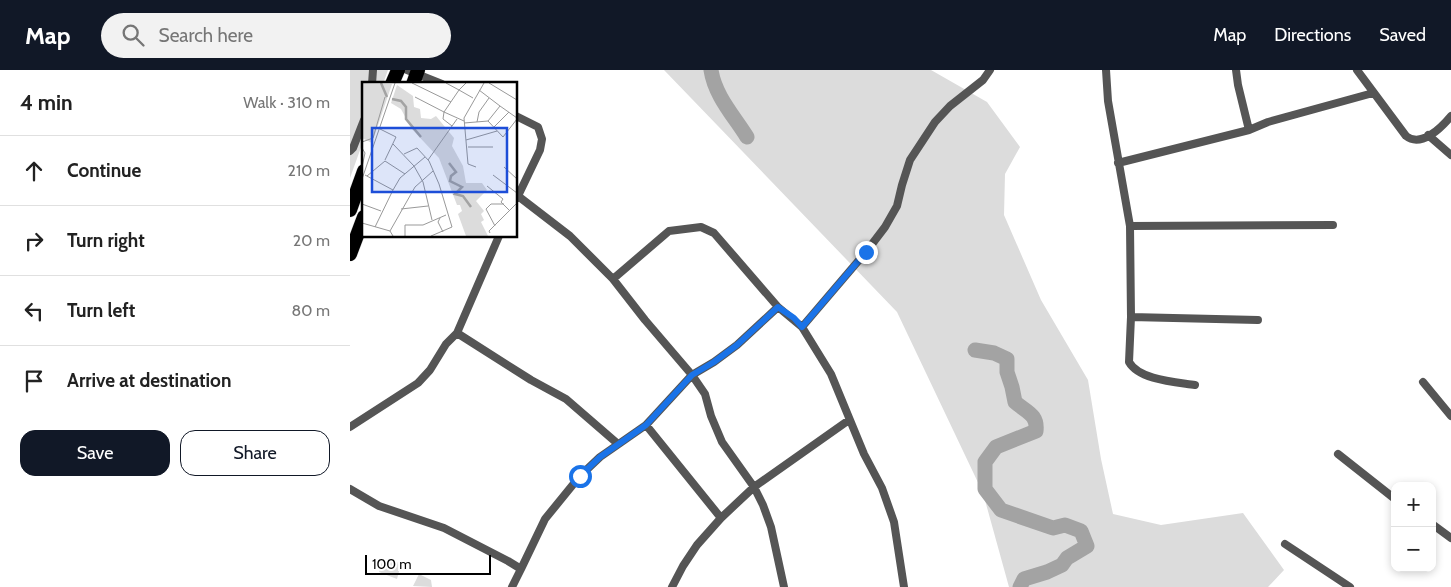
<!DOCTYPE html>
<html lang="en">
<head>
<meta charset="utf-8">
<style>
	body { margin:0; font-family:Cabin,sans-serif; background:#f2f2f2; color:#222 }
	.controls { position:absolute; right:15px; bottom:15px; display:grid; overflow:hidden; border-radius:10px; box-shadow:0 2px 8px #0003 }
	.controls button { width:45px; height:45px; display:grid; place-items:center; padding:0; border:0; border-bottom:1px solid #e0e0e0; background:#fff; color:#222; font:25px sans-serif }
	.scale { position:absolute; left:15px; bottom:12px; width:126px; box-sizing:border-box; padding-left:5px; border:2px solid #000; border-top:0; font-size:14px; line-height:18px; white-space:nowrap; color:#000; -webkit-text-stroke:4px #fff; paint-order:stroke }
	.stop { position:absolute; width:15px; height:15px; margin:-11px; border:4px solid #1a73e8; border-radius:50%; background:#fff }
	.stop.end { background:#1a73e8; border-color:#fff; box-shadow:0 1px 5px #0008 }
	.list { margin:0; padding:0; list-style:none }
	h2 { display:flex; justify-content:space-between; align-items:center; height:65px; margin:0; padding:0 20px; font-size:21px }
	h2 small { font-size:16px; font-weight:400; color:#767676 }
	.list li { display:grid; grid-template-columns:32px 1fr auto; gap:15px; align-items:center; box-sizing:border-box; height:70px; padding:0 20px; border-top:1px solid #e0e0e0 }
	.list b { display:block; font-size:19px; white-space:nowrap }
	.list em { font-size:16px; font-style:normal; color:#767676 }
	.actions { display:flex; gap:10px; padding:15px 20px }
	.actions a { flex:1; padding:11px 0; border:1px solid #111827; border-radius:15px; text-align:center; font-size:18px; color:#111827 }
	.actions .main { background:#111827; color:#fff }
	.icon { flex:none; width:28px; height:28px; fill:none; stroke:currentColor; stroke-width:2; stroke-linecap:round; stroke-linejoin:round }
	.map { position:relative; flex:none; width:1101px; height:517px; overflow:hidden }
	header { display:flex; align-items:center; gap:30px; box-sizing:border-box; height:70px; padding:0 25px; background:#111827; color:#fff }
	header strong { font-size:24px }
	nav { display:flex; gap:28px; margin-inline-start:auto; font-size:18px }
	.search { width:350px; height:45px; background:#f2f2f2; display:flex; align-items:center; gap:12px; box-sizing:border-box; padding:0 18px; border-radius:28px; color:#767676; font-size:19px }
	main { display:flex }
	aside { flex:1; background:#fff }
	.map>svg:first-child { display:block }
</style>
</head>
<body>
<header>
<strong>Map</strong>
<div class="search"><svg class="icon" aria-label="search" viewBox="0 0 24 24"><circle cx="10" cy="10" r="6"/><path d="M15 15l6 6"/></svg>Search here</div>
<nav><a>Map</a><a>Directions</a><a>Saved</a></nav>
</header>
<main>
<aside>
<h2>4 min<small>Walk · 310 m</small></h2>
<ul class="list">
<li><svg class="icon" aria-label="ahead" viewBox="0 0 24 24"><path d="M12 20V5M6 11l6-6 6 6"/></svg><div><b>Continue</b></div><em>210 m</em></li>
<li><svg class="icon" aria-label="right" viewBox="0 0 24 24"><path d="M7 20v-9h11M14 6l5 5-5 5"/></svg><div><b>Turn right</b></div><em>20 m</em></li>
<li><svg class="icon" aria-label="left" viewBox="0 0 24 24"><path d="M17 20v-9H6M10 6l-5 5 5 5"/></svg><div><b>Turn left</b></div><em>80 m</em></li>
<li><svg class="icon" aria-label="arrive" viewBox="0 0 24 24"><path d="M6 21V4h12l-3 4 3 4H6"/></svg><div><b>Arrive at destination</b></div></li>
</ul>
<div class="actions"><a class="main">Save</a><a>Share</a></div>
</aside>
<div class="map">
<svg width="1101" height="517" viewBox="0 0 1101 517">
	<rect width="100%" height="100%" fill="#fff"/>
	<path fill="#dcdcdc" d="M0,0H38L33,14H14V69L0,108Z
		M314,0H581L637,32L670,77L655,104L654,145L691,230L738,310L751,389L763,444L811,455L893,443L934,500L918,517H659L633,423L547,242Z
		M38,489L51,494L47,509L29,502L32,492Z
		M69,504L81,510L82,517L63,516Z"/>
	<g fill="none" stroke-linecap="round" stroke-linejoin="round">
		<path stroke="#a3a3a3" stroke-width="15" d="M361,0C365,26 384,46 397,67
			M625,280L644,283L657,289V302L662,317L665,332C676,342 688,344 686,361L646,377L635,392V419L651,440L703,458L715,455L731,461L737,476L717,488L712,495L697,502L674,509L670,517"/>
		<g stroke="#dbdbdb" stroke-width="15">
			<path id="highway" d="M42,14L48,0
				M63,14L68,0
				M0,140L14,101
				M0,184L14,147"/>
		</g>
		<path stroke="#555" stroke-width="8" d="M57,0L92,14
			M756,0L758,31L780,156L781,247L779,292C789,310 826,312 845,315
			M886,0L888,15L899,60
			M1007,0L1056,66C1071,78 1091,58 1101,46
			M22,14L23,0
			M166,46L188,57L192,69L190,80L167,128
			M1078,65L1101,85
			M0,81L3,78L14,50
			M768,93L899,60L918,52L1023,23
			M168,126L220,166L263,209L295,250L342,305L355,324L361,346L372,372L404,417L413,435L421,457L434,517
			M780,156L983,155
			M263,209L319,161L351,157L364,163L428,237L452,257L481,304L514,384L532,418L544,452L554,517
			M781,247L908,250
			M452,257L516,182L535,157L547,136L552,115L560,90L585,52L600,36L633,10L640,0
			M107,263L149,166
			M1073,312L1101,346
			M296,355L371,448
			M0,357L68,313L80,300L96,274L107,263L181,310L216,329L268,374
			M988,384L1045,429
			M0,419L29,436L94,458L158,491L171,499L162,517
			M1082,454L1101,468
			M935,474L1000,517
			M171,499L195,449L230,406L250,387L296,355L342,305L364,292L387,275L428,237
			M322,517L333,496L347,475L371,448L404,417L499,350"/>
		<use href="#highway" stroke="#000" stroke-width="14"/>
	</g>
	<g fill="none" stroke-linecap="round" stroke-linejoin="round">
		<path stroke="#1a73e8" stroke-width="6" d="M230,406L250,387L296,355L342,305L364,292L387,275L428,237L444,248L452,257L516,182"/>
	</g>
	<g transform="translate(12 12)">
		<rect width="155" height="155" fill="#fff"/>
		<path d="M0,1L30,2L10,61L0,56ZM35,3L51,14L52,25L58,27L59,36L69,37L74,34L92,56L90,64L101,84L104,101H120L125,108L114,119L122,129L119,132L122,138L119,140L126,154H104L96,132L100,129L98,123H95L77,76L49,46L39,27L29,21Z" fill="#dcdcdc"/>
		<path fill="none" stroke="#a3a3a3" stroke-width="2.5" d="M19,1L25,15M30,17L39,19L44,25V37L59,55M87,81L94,90L89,94L88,99L100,105L93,112L101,114L109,125"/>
		<path fill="none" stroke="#999" stroke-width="1" d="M50,1L89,20M104,1L97,8L111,16M127,1L155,18M117,8L138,24M53,15L82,30L97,8L84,1M126,39L141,55L155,37M115,40L117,30L127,16M102,41L126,39L138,24L155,36M90,44L81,37L82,30L102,39M132,45L147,30M18,47L34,55L23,78M104,58L135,49M0,60L11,56L23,15M31,62L52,84L61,100L70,138M106,65H131M0,66L3,71L0,85M42,72L55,66L67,79L77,102L90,145L69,154M66,78L95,37M114,85L106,82L102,36L122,1M142,85L155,97M3,93L31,108L13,145M131,93L155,111M5,94L23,79L43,92M0,97L33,1M125,104L141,117L139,120L148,129M31,108L38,96L63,75M0,122L19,129M39,127L66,124M78,136L76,140L81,150M0,141L28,149L31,154M133,144L124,127L129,122H142M28,149L53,105L71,89M128,151L127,149L155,121M43,154V143H61L84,133"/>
		<path fill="#1d4ed8" fill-opacity="0.15" stroke="#1d4ed8" stroke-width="2.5" d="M10,46H145V110H10Z"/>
		<rect width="155" height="155" fill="none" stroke="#000" stroke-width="2.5"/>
	</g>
</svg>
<div class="controls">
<button>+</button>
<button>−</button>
</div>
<div class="scale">100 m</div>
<div class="stop" style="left:230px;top:406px"></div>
<div class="stop end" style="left:516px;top:182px"></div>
</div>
</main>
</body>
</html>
